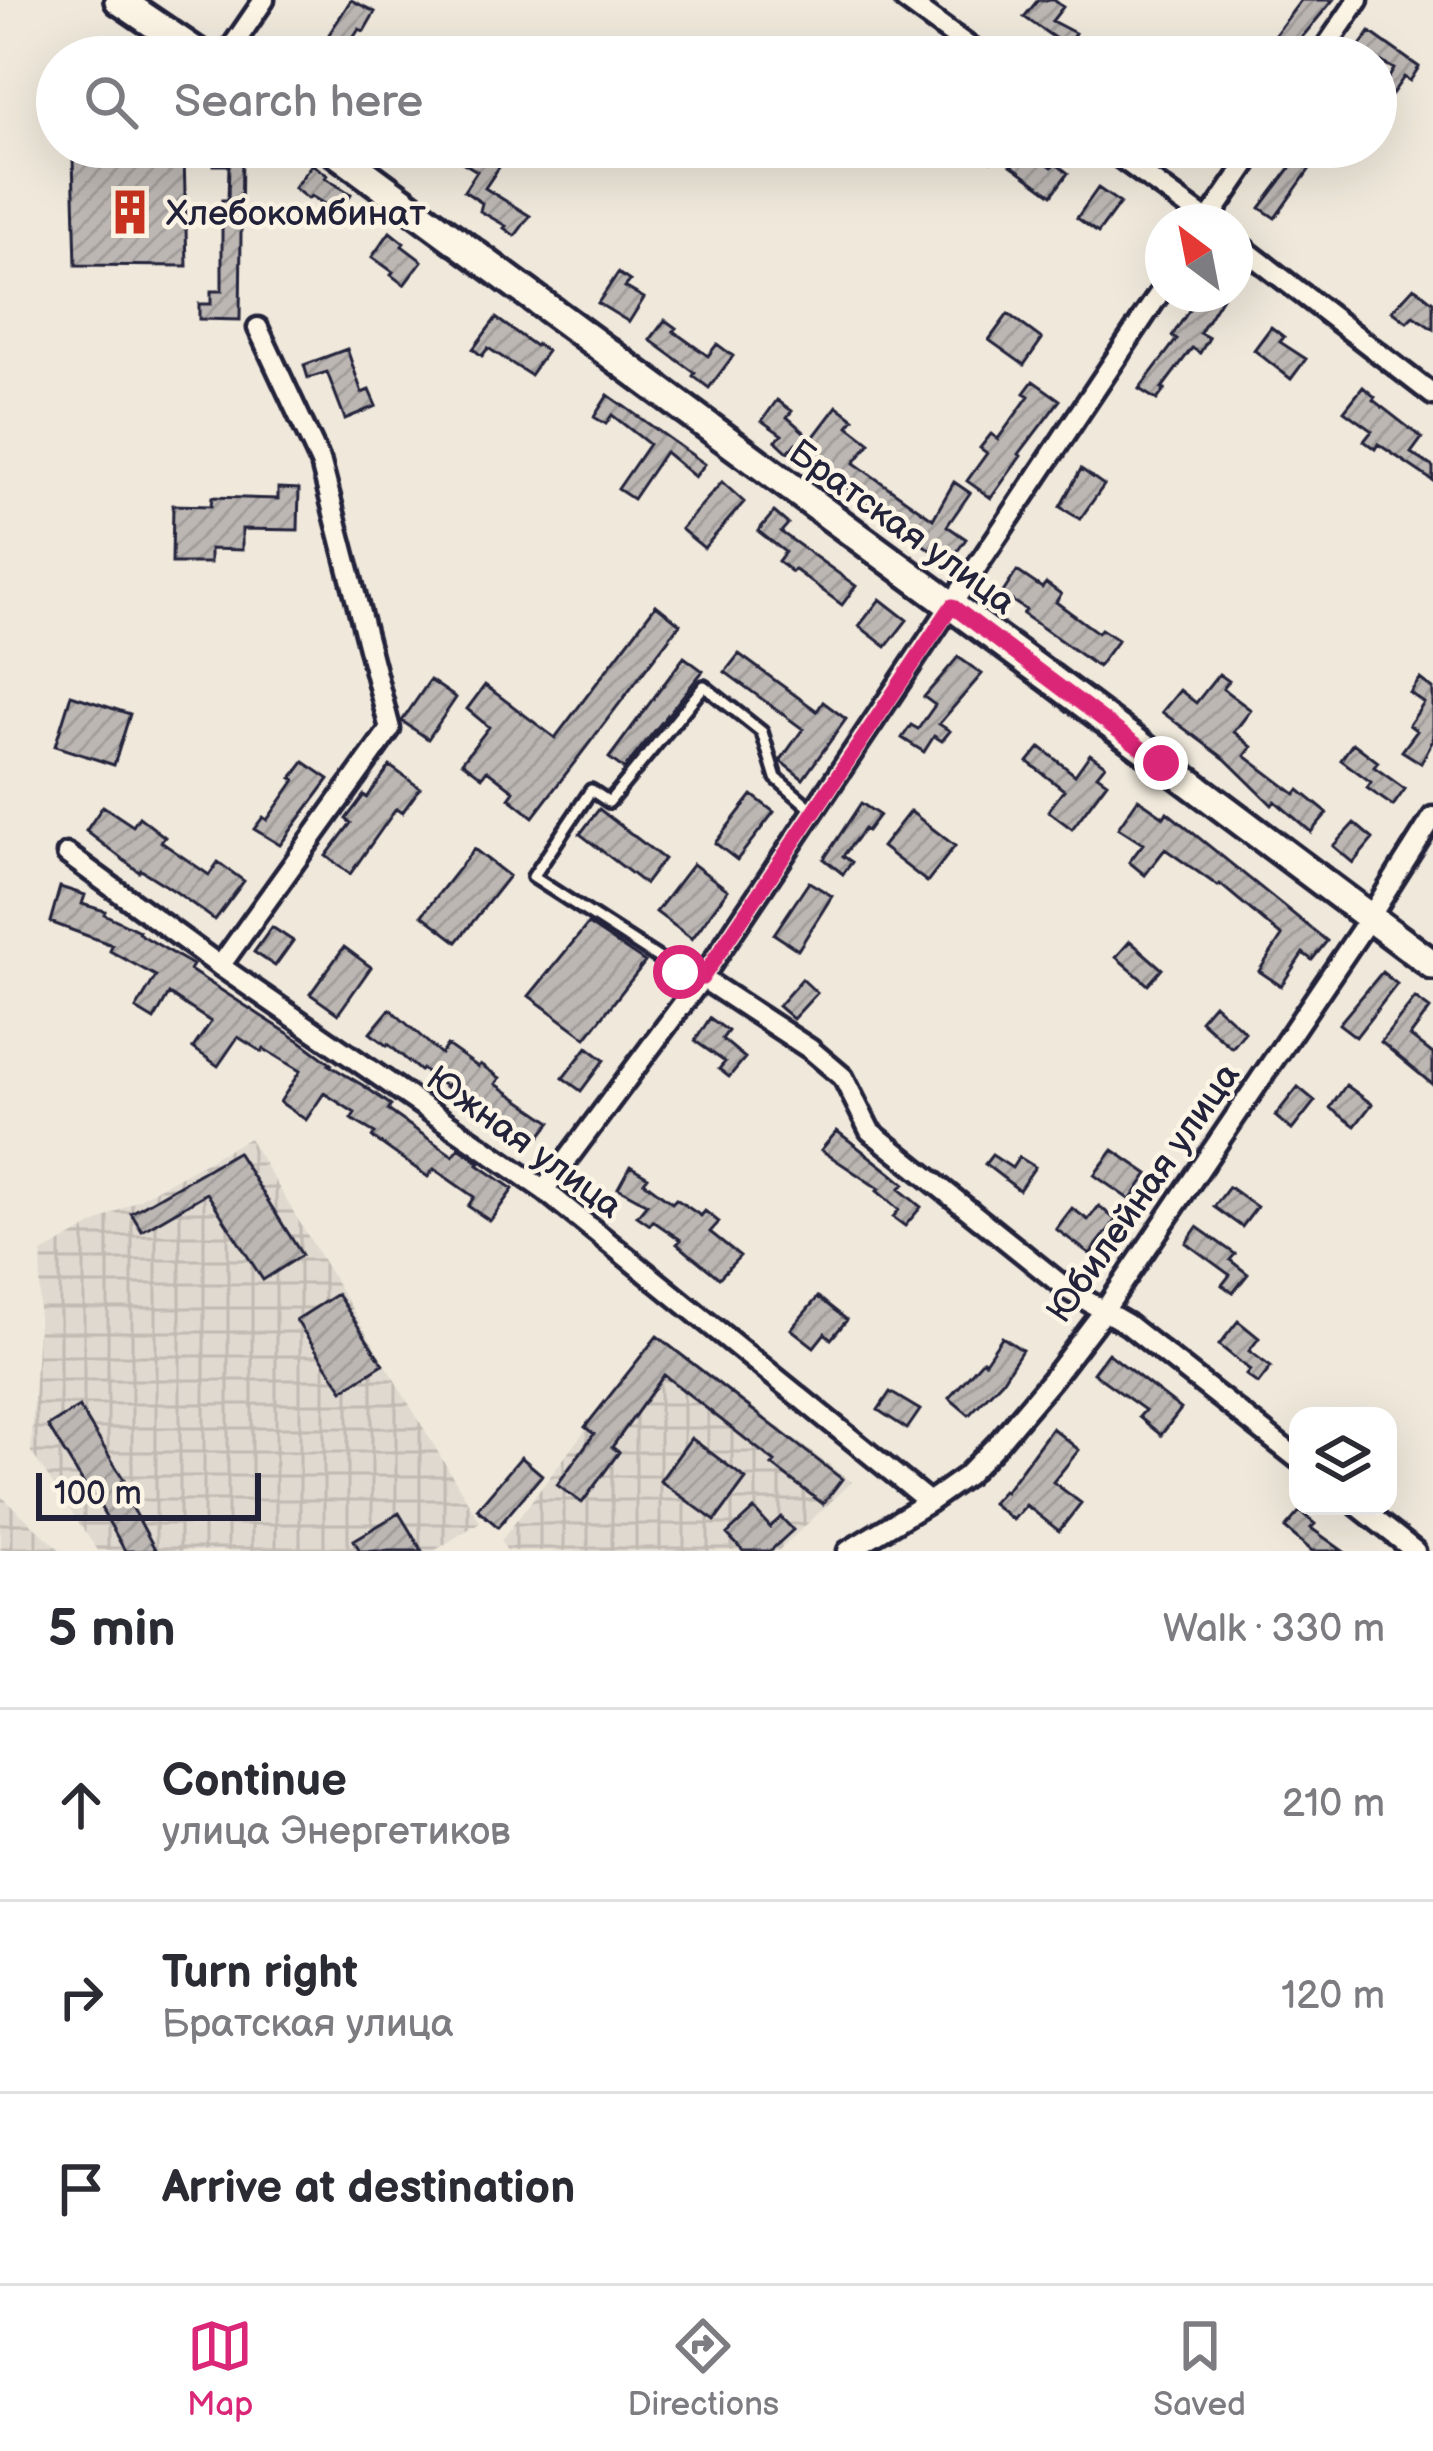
<!DOCTYPE html>
<html lang="en">
<head>
<meta charset="utf-8">
<style>
	body { margin:0; font-family:"Balsamiq Sans",sans-serif; background:#f7f7f7; color:#2b2b33 }
	.controls { position:absolute; right:36px; bottom:36px; display:grid; overflow:hidden; border-radius:24px; box-shadow:0 12px 48px #0002 }
	.controls button { width:108px; height:108px; display:grid; place-items:center; padding:0; border:0; border-bottom:3px solid #e1e1e2; background:#fff; color:#2b2b33; font:60px sans-serif }
	.compass { position:absolute; left:1145px; top:204px; width:108px; height:108px; border-radius:50%; background:#fff; box-shadow:0 12px 48px #0002; rotate:328deg }
	.scale { position:absolute; left:36px; bottom:30px; width:225px; box-sizing:border-box; padding-left:12px; border:6px solid #22223b; border-top:0; font-size:33px; line-height:42px; white-space:nowrap; color:#22223b; -webkit-text-stroke:9px #fcf5e5; paint-order:stroke }
	.stop { position:absolute; width:36px; height:36px; margin:-27px; border:9px solid #db2777; border-radius:50%; background:#fff }
	.stop.end { background:#db2777; border-color:#fff; box-shadow:0 3px 12px #0008 }
	.list { margin:0; padding:0; list-style:none }
	h2 { display:flex; justify-content:space-between; align-items:center; height:156px; margin:0; padding:0 48px; font-size:51px }
	h2 small { font-size:39px; font-weight:400; color:#7c7c81 }
	.list li { display:grid; grid-template-columns:78px 1fr auto; gap:36px; align-items:center; box-sizing:border-box; height:192px; padding:0 48px; border-top:3px solid #e1e1e2 }
	.list b { display:block; font-size:45px; white-space:nowrap }
	.list p { margin:0; font-size:39px; white-space:nowrap; color:#7c7c81 }
	.list em { font-size:39px; font-style:normal; color:#7c7c81 }
	.icon { flex:none; width:66px; height:66px; fill:none; stroke:currentColor; stroke-width:2; stroke-linecap:round; stroke-linejoin:round }
	.map { position:relative; flex:none; width:1433px; height:1551px; overflow:hidden }
	.search { position:absolute; background:#fff; box-shadow:0 12px 48px #0002; left:36px; right:36px; top:36px; height:132px; display:flex; align-items:center; gap:30px; box-sizing:border-box; padding:0 42px; border-radius:66px; color:#7c7c81; font-size:45px }
	.sheet { height:732px; background:#fff }
	nav { display:flex; justify-content:space-around; align-items:center; box-sizing:border-box; height:168px; border-top:3px solid #e1e1e2; background:#fff; font-size:33px; color:#7c7c81 }
	nav a { display:grid; justify-items:center; gap:6px }
	nav .on { color:#db2777 }
	.map>svg:first-child { display:block }
</style>
</head>
<body>
<div class="map">
<svg width="1433" height="1551" viewBox="0 0 1433 1551">
	<defs>
		<pattern id="industrial-grid" width="8" height="8" patternUnits="userSpaceOnUse" patternTransform="scale(3)"><rect width="8" height="8" fill="#e0d9cf"/><path d="M0 4h8M4 0v8" fill="none" stroke="#c0bab3"/></pattern>
		<pattern id="building-hatch" width="6" height="6" patternUnits="userSpaceOnUse" patternTransform="scale(3)"><rect width="6" height="6" fill="#bcb7b3"/><path d="M-1 1l2-2M0 6l6-6M5 7l2-2" fill="none" stroke="#a19d9b"/></pattern>
	</defs>
	<rect width="100%" height="100%" fill="#efe8db"/>
	<filter id="ink" filterUnits="userSpaceOnUse"><feTurbulence type="fractalNoise" baseFrequency=".00833" numOctaves="2"/><feDisplacementMap in="SourceGraphic" scale="24" xChannelSelector="R" yChannelSelector="G"/><feConvolveMatrix kernelMatrix="1 2 1 2 8 2 1 2 1" color-interpolation-filters="sRGB"/></filter>
	<g filter="url(#ink)">
		<path fill="url(#industrial-grid)" d="M249,1138L480,1522L434,1551H98L31,1452L42,1253Z
			M657,1336L852,1482L778,1551H507L501,1541Z
			M0,1495L57,1547L61,1551H0Z"/>
		<path fill="url(#building-hatch)" stroke="#22223b" stroke-width="3" d="M351,0L375,12L364,31L359,29L343,54L324,42Z
			M1038,0H1054L1063,7L1052,21L1075,33L1062,56L1049,50L1056,39L1024,17Z
			M1301,0H1333L1293,48L1306,57H1273L1263,51Z
			M1370,32L1419,67L1410,81L1404,77L1376,117V85L1382,89L1394,69L1358,48Z
			M437,147H461L484,161L488,154L502,163L485,188L530,216L515,236L504,228L506,226L480,211L482,203L464,191L477,171Z
			M975,147H1025L1052,167L1055,163L1068,173L1052,195L997,155L991,161Z
			M214,149H242L240,320L199,319V304H211V291H222V200H228L229,165H214Z
			M1300,155L1314,163L1275,218L1260,208Z
			M184,157L187,266L76,265L73,158Z
			M312,164L327,175L325,178L351,194L339,213L311,196L308,199L294,188Z
			M1098,188L1120,203L1098,233L1077,218Z
			M390,232L404,243L402,246L422,261L404,285L391,275L393,272L372,257Z
			M618,273L630,281L625,287L644,298L629,322L598,303Z
			M1414,287L1433,302V329L1413,316L1407,322L1392,311Z
			M1200,294H1224L1200,333L1209,338L1200,353L1192,348L1162,388L1165,389L1157,400L1139,389L1177,339L1172,336Z
			M1008,314L1042,339L1024,365L989,340Z
			M496,318L535,346L537,344L547,351L530,375L488,348L482,356L473,349Z
			M665,320L676,328L673,331L708,356L717,344L733,356L709,388L693,376L695,373L650,340Z
			M1271,327L1284,337L1280,342L1306,359L1291,379L1254,350Z
			M347,349L362,393L369,390L376,406L345,419L327,372L308,378L304,365Z
			M1033,381L1060,400L1019,454L1021,456L991,498L967,481L987,453L980,448L991,434L998,439L1029,396L1024,393Z
			M1363,387L1375,397L1373,400L1422,438L1411,453L1433,467V481L1378,444L1375,449L1364,441L1372,431L1344,411Z
			M608,395L705,464L695,477L665,452L633,499L618,489L649,444L612,415L606,424L594,417Z
			M777,400L792,411L787,417L812,439L837,406L854,419L848,426L870,443L854,463L933,519L954,482L970,493L947,526L966,539L949,563L918,541L921,537L885,512L884,515L870,507L840,482L838,484L823,472L827,466L796,443L788,452L776,441L782,435L762,421Z
			M1081,469L1104,485L1080,519L1060,507Z
			M722,482L744,502L704,548L681,529Z
			M278,488L299,489L298,530L242,529V550L210,549V563H172L173,505L211,506L212,497L278,499Z
			M774,512L788,524L781,532L856,586L842,605L794,569L792,572L778,561L785,552L758,531Z
			M1017,571L1042,588L1046,583L1061,594L1056,602L1098,633L1101,629L1118,640L1098,667L1023,614L1026,610L1002,594Z
			M880,599L907,620L886,647L859,626Z
			M656,605L680,624L533,817L509,798L514,791L487,770L482,777L462,762L489,727L467,709L485,685L555,738Z
			M739,654L817,711L823,702L846,719L803,779L780,761L803,729L725,672Z
			M684,657L703,671L624,769L609,758Z
			M958,657L982,674L939,724L950,731L942,741L934,736L924,752L902,738L911,725L918,729L935,705L924,697Z
			M1219,674L1229,681L1223,689L1251,710L1234,732L1252,747L1245,756L1295,794L1299,790L1327,813L1311,832L1275,801L1272,805L1225,759L1162,712L1180,690L1196,703Z
			M1420,679L1433,689V740L1421,763L1402,751L1417,731L1409,725L1424,703L1410,693Z
			M430,680L456,698L428,739L402,721Z
			M71,695L130,714L114,765L55,746Z
			M1353,743L1378,762L1374,767L1405,789L1393,806L1367,788L1371,782L1341,760Z
			M1040,747L1075,775L1090,754L1105,765L1097,775L1107,782L1072,829L1048,811L1064,790L1028,762Z
			M304,762L329,779L280,845L254,829L263,817L267,820L295,780L292,778Z
			M390,766L420,788L402,813L396,809L350,874L326,856L351,823L346,819L364,795L367,798Z
			M752,795L774,812L737,860L715,843Z
			M1138,799L1164,817L1167,812L1327,941L1312,960L1303,953L1281,986L1259,971L1282,936L1220,884L1218,886L1165,849L1145,875L1129,862L1143,844L1118,828Z
			M861,803L879,815L867,831L864,829L843,856L852,862L843,874L824,859Z
			M103,806L133,826L139,817L165,837L161,842L209,875L218,862L244,881L215,920L176,892L141,870L139,872L86,831Z
			M599,809L664,859L645,884L580,834Z
			M910,811L955,846L927,882L882,847Z
			M1354,823L1373,839L1353,863L1333,846Z
			M474,849L509,876L457,942L422,915Z
			M693,864L728,890L692,939L656,912Z
			M809,882L832,896L798,950L774,934Z
			M60,887L85,895L82,904L105,911L104,914L139,931L138,933L193,965L190,970L300,1041L331,1064L329,1065L364,1086L391,1105L388,1110L453,1156L459,1148L480,1163L478,1165L513,1189L490,1221L468,1206L474,1197L434,1169L428,1177L372,1137L375,1133L351,1119L355,1113L324,1093L306,1120L280,1102L300,1071L264,1049L262,1052L238,1037L218,1066L193,1048L211,1022L169,994L154,1020L136,1009L156,976L110,951L112,945L50,922Z
			M588,924L645,962L586,1038L529,996Z
			M272,927L293,941L275,966L254,952Z
			M1130,941L1162,969L1148,985L1116,957Z
			M344,947L371,967L338,1014L310,994Z
			M1382,972L1397,984L1356,1037L1339,1024Z
			M802,979L817,993L793,1019L778,1006Z
			M1415,998L1430,1009L1410,1036L1433,1054V1085L1381,1042Z
			M1214,1004L1245,1032L1232,1048L1200,1020Z
			M390,1009L441,1054L447,1045L478,1067L480,1064L500,1078L496,1084L551,1122L534,1144L491,1111L448,1084L446,1087L422,1069L420,1071L388,1044L387,1046L370,1033Z
			M710,1018L728,1031L722,1039L745,1058L729,1077L719,1069L725,1062L695,1041Z
			M587,1047L604,1060L581,1091L563,1078Z
			M1346,1085L1372,1104L1355,1126L1330,1108Z
			M1298,1087L1315,1101L1292,1130L1275,1116Z
			M837,1131L892,1174L904,1184L899,1189L921,1207L905,1226L893,1217L899,1210L877,1191L879,1189L821,1150Z
			M1113,1150L1148,1174L1130,1200L1094,1175Z
			M237,1152L302,1255L263,1280L207,1193L142,1231L131,1213Z
			M992,1155L1012,1168L1019,1157L1035,1167L1019,1190L985,1164Z
			M630,1166L648,1177L644,1182L672,1203L676,1199L701,1216L705,1211L719,1222L710,1232L740,1256L719,1278L677,1244L681,1240L653,1221L650,1225L637,1216L647,1204L618,1188Z
			M1229,1187L1257,1207L1242,1227L1214,1207Z
			M1099,1206L1116,1220L1090,1254L1056,1229L1072,1208L1088,1220Z
			M1197,1227L1235,1254L1230,1260L1248,1274L1233,1293L1222,1285L1230,1275L1186,1243Z
			M337,1294L383,1364L343,1390L296,1320Z
			M818,1297L847,1320L831,1339L825,1333L814,1347L791,1329Z
			M1238,1321L1259,1338L1249,1351L1271,1367L1258,1384L1246,1375L1250,1370L1219,1345Z
			M657,1336L842,1479L823,1504L772,1465L775,1462L664,1375L612,1447L619,1452L582,1503L557,1485L594,1434L585,1427Z
			M1002,1337L1022,1350L1002,1381L969,1415L949,1398L983,1360L985,1362Z
			M1108,1353L1181,1409L1161,1435L1139,1417L1145,1410L1093,1373Z
			M890,1392L920,1410L907,1429L878,1410Z
			M79,1407L124,1480L119,1483L156,1551H125L95,1497L93,1499L48,1426Z
			M1052,1428L1079,1450L1053,1482L1081,1503L1059,1531L1026,1505L1013,1520L992,1503L1003,1491L1005,1492Z
			M691,1438L746,1479L715,1521L660,1481Z
			M521,1457L542,1475L498,1527L477,1509Z
			M754,1509L770,1527L781,1517L793,1530L770,1551H743L727,1534Z
			M1300,1511L1315,1524L1311,1528L1343,1551H1312L1285,1528Z
			M399,1513L422,1551H360L354,1540Z"/>
		<g fill="none" stroke-linecap="round" stroke-linejoin="round">
			<g stroke="#22223b" stroke-width="18">
				<path id="lane" d="M702,978L680,972L533,877L591,790L609,802L704,686L762,732L776,778L814,811"/>
			</g>
			<g stroke="#22223b" stroke-width="27">
				<path id="street" d="M905,0L983,57
					M225,57L264,0
					M1319,57L1358,0
					M1106,147L1209,222
					M1207,222L1258,147
					M1235,242L1433,395
					M67,854L220,966L544,1190L929,1502
					M220,966L390,729L321,463L258,328
					M702,978L810,1049L843,1077L870,1131L1068,1290L1127,1324L1298,1459
					M544,1190L702,978L1163,288
					M1358,1506L1415,1551
					M848,1551L929,1502L966,1476L998,1443L1052,1379L1104,1311L1370,917L1433,817"/>
			</g>
			<g stroke="#22223b" stroke-width="36">
				<path id="primary" d="M119,0L203,57
					M329,147L1054,681L1433,965"/>
			</g>
			<use href="#lane" stroke="#fcf5e5" stroke-width="9"/>
			<use href="#street" stroke="#fcf5e5" stroke-width="18"/>
			<use href="#primary" stroke="#fcf5e5" stroke-width="27"/>
		</g>
	</g>
	<g fill="none" stroke-linecap="round" stroke-linejoin="round" filter="url(#ink)">
		<path stroke="#db2777" stroke-width="15" d="M680,972L702,978L952,606L1161,763"/>
	</g>
	<defs>
		<g id="building-bare" transform="scale(3.6)"><path d="M-4-6H4V6H1V3H-1V6H-4ZM-2.5-4.3h1.7v1.8h-1.7ZM.8-4.3h1.7v1.8H.8ZM-2.5-1h1.7V.8h-1.7ZM.8-1h1.7V.8H.8Z" fill="#c8321e" stroke="#fcf5e5" stroke-width="2.5" paint-order="stroke"/></g>
	</defs>
	<g fill-rule="evenodd">
		<use href="#building-bare" x="130" y="212"/>
	</g>
	<g text-anchor="middle" stroke-width="9" stroke-linejoin="round" paint-order="stroke">
		<g font-size="36" fill="#22223b" stroke="#fcf5e5" text-anchor="start">
			<text x="166" y="225">Хлебокомбинат</text>
		</g>
		<g font-size="36" fill="#22223b" stroke="#fcf5e5">
			<text transform="translate(903 526) rotate(36)" y="13">Братская улица</text>
			<text transform="translate(525 1141) rotate(36)" y="13">Южная улица</text>
			<text transform="translate(1142 1192) rotate(-55)" y="13">Юбилейная улица</text>
		</g>
	</g>
</svg>
<div class="controls">
<button><svg class="icon" aria-label="layers" viewBox="0 0 24 24"><path d="M12 4l9 5-9 5-9-5zM3 14l9 5 9-5"/></svg></button>
</div>
<svg class="compass" viewBox="-18 -18 36 36"><path d="M0-13l5 13h-10z" fill="#e53935"/><path d="M0 13l5-13h-10z" fill="#7c7c81"/></svg>
<div class="scale">100 m</div>
<div class="stop" style="left:680px;top:972px"></div>
<div class="stop end" style="left:1161px;top:763px"></div>
<div class="search"><svg class="icon" aria-label="search" viewBox="0 0 24 24"><circle cx="10" cy="10" r="6"/><path d="M15 15l6 6"/></svg>Search here</div>
</div>
<section class="sheet">
<h2>5 min<small>Walk · 330 m</small></h2>
<ul class="list">
<li><svg class="icon" aria-label="ahead" viewBox="0 0 24 24"><path d="M12 20V5M6 11l6-6 6 6"/></svg><div><b>Continue</b><p>улица Энергетиков</p></div><em>210 m</em></li>
<li><svg class="icon" aria-label="right" viewBox="0 0 24 24"><path d="M7 20v-9h11M14 6l5 5-5 5"/></svg><div><b>Turn right</b><p>Братская улица</p></div><em>120 m</em></li>
<li><svg class="icon" aria-label="arrive" viewBox="0 0 24 24"><path d="M6 21V4h12l-3 4 3 4H6"/></svg><div><b>Arrive at destination</b></div></li>
</ul>
</section>
<nav>
<a class="on"><svg class="icon" aria-label="map" viewBox="0 0 24 24"><path d="M3 6l6-2 6 2 6-2v14l-6 2-6-2-6 2zM9 4v14M15 6v14"/></svg>Map</a>
<a><svg class="icon" aria-label="directions" viewBox="0 0 24 24"><path d="M12 3l9 9-9 9-9-9zM9 14v-3h6M13 9l2 2-2 2"/></svg>Directions</a>
<a><svg class="icon" aria-label="saved" viewBox="0 0 24 24"><path d="M7 4h10v16l-5-4-5 4z"/></svg>Saved</a>
</nav>
</body>
</html>
